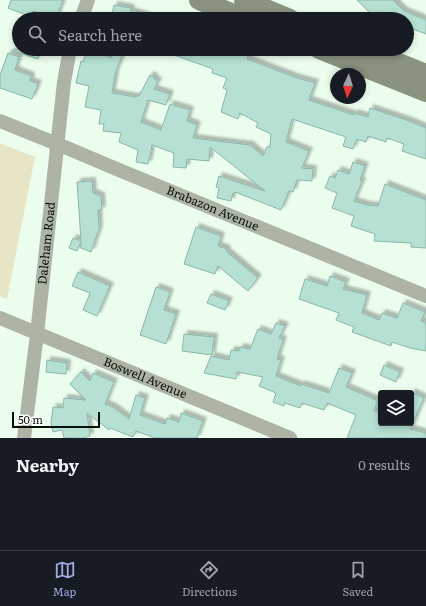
<!DOCTYPE html>
<html lang="en">
<head>
<meta charset="utf-8">
<style>
	body { margin:0; font-family:Literata,serif; background:#242831; color:#f1f3f6 }
	.controls { position:absolute; right:12px; bottom:12px; display:grid; overflow:hidden; border-radius:4px; box-shadow:0 2px 6px #0003 }
	.controls button { width:36px; height:36px; display:grid; place-items:center; padding:0; border:0; border-bottom:1px solid #363941; background:#171b24; color:#f1f3f6; font:20px sans-serif }
	.compass { position:absolute; left:330px; top:68px; width:36px; height:36px; border-radius:50%; background:#171b24; box-shadow:0 2px 6px #0003; rotate:184deg }
	.scale { position:absolute; left:12px; bottom:10px; width:88px; box-sizing:border-box; padding-left:4px; border:2px solid #061109; border-top:0; font-size:11px; line-height:14px; white-space:nowrap; color:#061109; -webkit-text-stroke:3px #fff; paint-order:stroke }
	.list { margin:0; padding:0; list-style:none }
	h2 { display:flex; justify-content:space-between; align-items:center; height:52px; margin:0; padding:0 16px; font-size:17px }
	h2 small { font-size:13px; font-weight:400; color:#9ea1a6 }
	.icon { flex:none; width:22px; height:22px; fill:none; stroke:currentColor; stroke-width:2; stroke-linecap:round; stroke-linejoin:round }
	.map { position:relative; flex:none; width:426px; height:438px; overflow:hidden }
	.search { position:absolute; background:#171b24; box-shadow:0 2px 6px #0003; left:12px; right:12px; top:12px; height:44px; display:flex; align-items:center; gap:10px; box-sizing:border-box; padding:0 14px; border-radius:22px; color:#9ea1a6; font-size:15px }
	.sheet { height:112px; background:#171b24 }
	nav { display:flex; justify-content:space-around; align-items:center; box-sizing:border-box; height:56px; border-top:1px solid #363941; background:#171b24; font-size:11px; color:#9ea1a6 }
	nav a { display:grid; justify-items:center; gap:2px }
	nav .on { color:#a0abe0 }
	.map>svg:first-child { display:block }
</style>
</head>
<body>
<div class="map">
<svg width="426" height="438" viewBox="0 0 426 438">
	<defs>
		<filter id="shadow"><feDropShadow dx="3.5" dy="-3.5" stdDeviation="1" flood-color="#0004"/></filter>
	</defs>
	<rect width="100%" height="100%" fill="#ebfeee"/>
	<path fill="#e7e5c6" d="M0,143L35,157L7,299L0,296Z"/>
	<path fill="#b5e0d3" stroke="#8cb6aa" filter="url(#shadow)" d="M11,0H63L56,19L33,11L31,17L8,8Z
		M357,0H393L404,11L426,20V34L410,28L411,25L407,23V19H384L380,15L376,19Z
		M114,5L131,8L130,11L147,16V19H111Z
		M14,49H41L38,59L13,51Z
		M88,49L111,58L114,50L123,53L115,74L112,93L136,97L137,96H139L150,75L154,77V79L158,81L154,89L170,94L166,105L148,100L141,122L161,130L170,104L190,110L187,121L197,125L193,138L250,145L263,156L267,147H270L271,134L256,127L258,123L240,113L238,119L221,112L227,90L223,88L227,78L212,73L213,69L160,50L161,49H229L248,55L247,59L297,78L315,83L309,100L354,115V113L368,117L370,108L409,121L426,128V159L402,151L404,144L387,138L386,142L368,136L366,142L357,139L353,149L343,146L346,137L292,119L286,142L309,151L302,168L313,169L312,181L297,180L293,192L289,191L281,210L235,192V193H233L231,201L217,198L219,188L216,187L219,176L265,191L210,147L209,161L187,159L186,168L173,167L174,153L152,145L148,164L136,162L138,150L119,142L121,133L103,131L104,124H99L101,110L85,107L89,86L76,83L81,61L83,62Z
		M8,53L19,57L15,70L31,76L30,81L38,84L32,99L0,88V75Z
		M353,162L365,166L360,180L362,181L354,201L367,205L378,206L385,184L426,200V248L411,247V243L374,241L375,234L351,226L354,216L332,208L337,193L325,188L330,176L335,178L338,170L349,174Z
		M92,181L93,193L101,196L102,210H98L99,229L91,252L81,248V242L77,251L69,248L73,238L81,241L77,182Z
		M196,227L221,236L218,246L227,249L226,251L258,278L248,291L218,266L215,274L184,264Z
		M78,272L110,286L97,316L83,310L90,293L72,286Z
		M330,276L346,282L343,289L367,295L362,313L379,320L382,313L397,318L403,303L425,312L421,321L426,323V351L410,348L392,342L391,346L352,332L354,327L336,320L339,313L299,299L305,279L327,286Z
		M156,287L170,292L164,310L176,314L166,344L140,335Z
		M211,294L229,301L225,310L207,303Z
		M276,323L285,326L279,338L283,340L277,359L281,360L276,376L301,386V384L329,393L339,368L352,373L346,387L378,401L374,411L381,413V423H411V392L424,398L410,429L426,433V438H347L356,415L327,403L324,410L302,403L300,408L285,403L284,406L273,402L276,393L259,386L263,377L237,372L236,379L204,373L211,356L229,360L231,350L239,351L240,347L250,349L258,329L271,334Z
		M184,334L214,337L212,355L182,351Z
		M47,360L67,363L66,374L46,372Z
		M384,365L400,372L396,382L380,375Z
		M81,372L90,381L93,373L114,382L105,404L113,407L129,419L136,395L145,398L140,415L165,424L167,418L179,422L181,413L203,421L197,438H155L136,431L133,437L110,428L109,430L87,413L90,436L83,438H64L62,430L53,432L51,422L53,407L63,408L64,398L86,400L70,384Z"/>
	<g fill="none" stroke-linecap="round" stroke-linejoin="round">
		<g stroke="#adb4a6" stroke-width="14">
			<path d="M81,19L88,0"/>
			<path id="s1" d="M0,121L67,148L119,170L426,296"/>
			<path id="s2" d="M0,318L290,438"/>
			<path id="s3" d="M24,438L37,334L64,82L70,49"/>
		</g>
		<path stroke="#89937e" stroke-width="20" d="M199,0L246,19
			M244,0L290,19
			M319,49L426,92
			M364,49L426,74"/>
	</g>
	<g text-anchor="middle" stroke-width="3" stroke-linejoin="round" paint-order="stroke">
		<g font-size="12" fill="#061109" stroke="#fff">
			<text dy="4" stroke="none"><textPath href="#s1" startOffset="230">Brabazon Avenue</textPath></text>
			<text dy="4" stroke="none"><textPath href="#s3" startOffset="196">Daleham Road</textPath></text>
			<text dy="4" stroke="none"><textPath href="#s2" startOffset="157">Boswell Avenue</textPath></text>
		</g>
	</g>
</svg>
<div class="controls">
<button><svg class="icon" aria-label="layers" viewBox="0 0 24 24"><path d="M12 4l9 5-9 5-9-5zM3 14l9 5 9-5"/></svg></button>
</div>
<svg class="compass" viewBox="-18 -18 36 36"><path d="M0-13l5 13h-10z" fill="#e53935"/><path d="M0 13l5-13h-10z" fill="#9ea1a6"/></svg>
<div class="scale">50 m</div>
<div class="search"><svg class="icon" aria-label="search" viewBox="0 0 24 24"><circle cx="10" cy="10" r="6"/><path d="M15 15l6 6"/></svg>Search here</div>
</div>
<section class="sheet">
<h2>Nearby<small>0 results</small></h2>
<ul class="list">
</ul>
</section>
<nav>
<a class="on"><svg class="icon" aria-label="map" viewBox="0 0 24 24"><path d="M3 6l6-2 6 2 6-2v14l-6 2-6-2-6 2zM9 4v14M15 6v14"/></svg>Map</a>
<a><svg class="icon" aria-label="directions" viewBox="0 0 24 24"><path d="M12 3l9 9-9 9-9-9zM9 14v-3h6M13 9l2 2-2 2"/></svg>Directions</a>
<a><svg class="icon" aria-label="saved" viewBox="0 0 24 24"><path d="M7 4h10v16l-5-4-5 4z"/></svg>Saved</a>
</nav>
</body>
</html>
